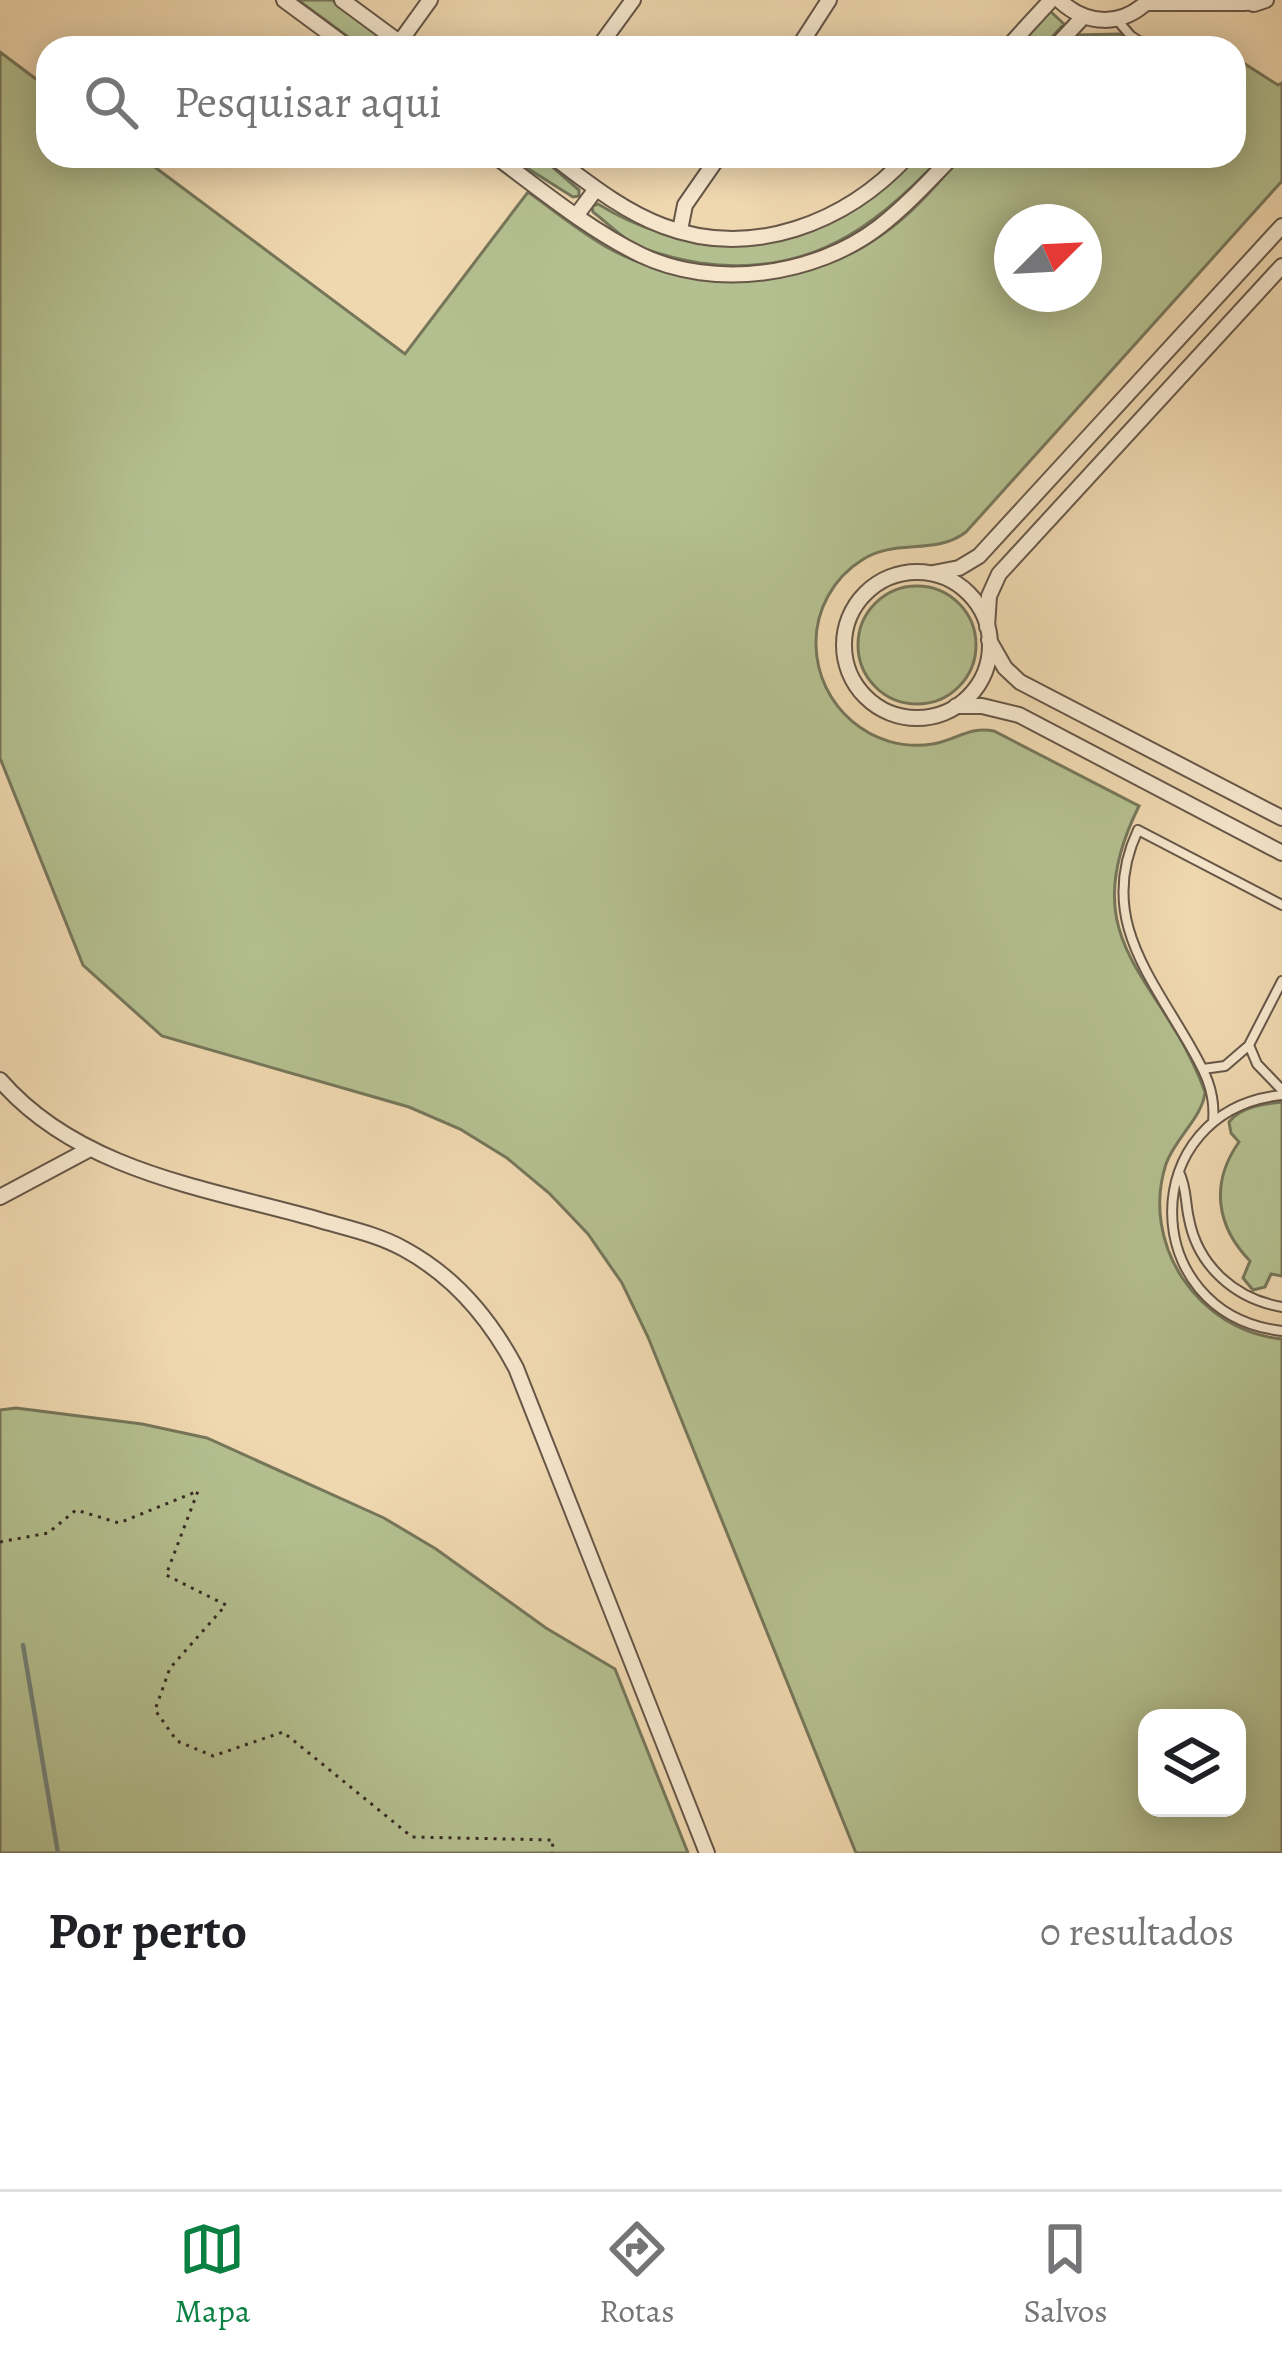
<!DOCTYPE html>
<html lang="pt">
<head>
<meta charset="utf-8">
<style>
	body { margin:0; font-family:Alegreya,serif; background:#f6f6f6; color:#202124 }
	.controls { position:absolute; right:36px; bottom:36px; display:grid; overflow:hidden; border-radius:24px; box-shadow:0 6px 30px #0003 }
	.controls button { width:108px; height:108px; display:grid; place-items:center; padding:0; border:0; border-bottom:3px solid #e0e0e0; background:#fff; color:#202124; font:60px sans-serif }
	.compass { position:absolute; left:994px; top:204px; width:108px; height:108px; border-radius:50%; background:#fff; box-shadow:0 6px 30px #0003; rotate:66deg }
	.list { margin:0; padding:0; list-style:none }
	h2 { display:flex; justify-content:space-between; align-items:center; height:156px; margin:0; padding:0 48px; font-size:51px }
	h2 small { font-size:39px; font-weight:400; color:#757577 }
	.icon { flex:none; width:66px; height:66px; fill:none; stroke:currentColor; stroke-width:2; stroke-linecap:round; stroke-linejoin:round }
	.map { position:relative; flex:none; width:1282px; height:1853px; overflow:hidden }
	.search { position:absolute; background:#fff; box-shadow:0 6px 30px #0003; left:36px; right:36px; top:36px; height:132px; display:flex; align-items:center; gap:30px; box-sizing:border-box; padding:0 42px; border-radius:36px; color:#757577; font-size:45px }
	.sheet { height:336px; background:#fff }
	nav { display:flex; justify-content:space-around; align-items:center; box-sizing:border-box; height:168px; border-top:3px solid #e0e0e0; background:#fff; font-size:33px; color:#757577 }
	nav a { display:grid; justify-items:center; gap:6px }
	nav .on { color:#0b8043 }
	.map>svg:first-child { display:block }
</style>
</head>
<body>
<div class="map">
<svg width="1282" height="1853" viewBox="0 0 1282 1853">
	<rect width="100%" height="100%" fill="#efd7af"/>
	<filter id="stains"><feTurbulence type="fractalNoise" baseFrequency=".00167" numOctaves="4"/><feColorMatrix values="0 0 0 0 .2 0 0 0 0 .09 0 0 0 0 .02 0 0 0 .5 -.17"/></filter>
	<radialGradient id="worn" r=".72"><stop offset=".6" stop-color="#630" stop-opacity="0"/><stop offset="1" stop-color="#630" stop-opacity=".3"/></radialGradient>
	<path fill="#b4bf8f" stroke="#76765a" stroke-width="3" fill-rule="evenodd" d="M298,0H332L396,48H363Z
		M1049,10L1064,24L1042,48H1013Z
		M1120,34L1135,48H1064L1076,35Z
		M0,52L48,88V156H140L405,354L528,192C555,211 582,234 612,250C699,296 812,288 891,228C918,208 939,181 962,156H1234V71L1245,64L1278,85L1282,83V181L966,532C935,556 895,538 862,560C833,578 815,611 816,645C817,706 872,754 933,744C956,740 970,726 994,731L1139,806C1070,945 1163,975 1205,1092C1203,1117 1175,1138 1166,1164C1140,1244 1198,1331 1282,1339V1853H856L648,1337L622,1283L588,1234L549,1193L507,1158L460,1129L409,1107L162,1036L83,965L0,758ZM1012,222H1084V294H1012ZM1147,1718H1237V1808H1147Z
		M508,156H540L579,190V196L573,197Z
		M914,156H942C874,230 806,278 700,263C677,259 649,253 629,241C617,233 605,221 593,212L592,206L598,204C678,253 779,260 859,206C880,192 896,174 914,156Z
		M858 645a59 59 0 1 1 118 0a59 59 0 1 1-118 0Z
		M1282,1102V1276L1271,1274L1265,1287L1253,1290L1243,1278L1250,1261C1216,1226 1210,1183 1239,1142L1231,1133L1229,1122C1240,1107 1264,1104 1282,1102Z
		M16,1408L142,1424L207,1438L384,1518L436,1549L546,1628L615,1669L688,1853H0V1410Z"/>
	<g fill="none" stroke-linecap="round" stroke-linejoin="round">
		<path stroke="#738178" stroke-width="4.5" d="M23,1645L58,1853"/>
		<g stroke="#665748" stroke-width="12">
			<path id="lane" d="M1118,21L1131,36L1150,48
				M1282,981L1249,1045L1257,1064L1282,1090
				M1203,1069L1225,1066L1247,1047
				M1282,1095C1135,1110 1136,1314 1282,1331
				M1213,1122C1216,1091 1204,1070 1189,1044C1148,973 1098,915 1138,830L1282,905
				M1179,1172C1187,1188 1185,1202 1189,1219C1198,1266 1235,1299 1282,1307"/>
		</g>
		<g stroke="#665748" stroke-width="18">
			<path id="street" d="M284,0L349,48
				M342,0L407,48
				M1059,0C1087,26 1122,27 1149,0
				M1240,0L1254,4L1266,0
				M1147,3H1246
				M399,43L430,0
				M598,48L633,0
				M798,48L829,0
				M1007,48L1051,0
				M1054,48L1083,17
				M495,156C542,191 588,229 641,255C714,290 815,276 879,227C906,206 929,181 953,156
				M552,156C587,182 621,210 663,226C752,260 846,223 908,156
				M576,216L596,189
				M680,230L685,205L719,156
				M844 645a73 73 0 1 1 146 0a73 73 0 1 1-146 0Z
				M933,573L959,568L979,556L1282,226
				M987,627L989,596L999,574L1282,266
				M989,640L1005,668L1020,682L1282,818
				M956,706H982L1019,715L1282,853
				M0,1080C79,1171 206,1188 316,1219C346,1228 377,1234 404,1249C454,1276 490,1319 516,1368L707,1853
				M0,1197L88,1150"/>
		</g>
		<path stroke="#392c25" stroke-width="3" stroke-dasharray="3 6" stroke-linecap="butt" d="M0,1542L48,1533L76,1510L119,1523L198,1491L166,1575L226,1605L170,1668L155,1710L177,1741L213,1756L283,1732L412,1837L553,1840L552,1853"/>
		<use href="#lane" stroke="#f5e5cb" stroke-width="8"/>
		<use href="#street" stroke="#f5e5cb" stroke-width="14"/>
	</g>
	<rect width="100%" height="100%" filter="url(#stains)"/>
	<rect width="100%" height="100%" fill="url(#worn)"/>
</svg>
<div class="controls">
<button><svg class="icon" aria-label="layers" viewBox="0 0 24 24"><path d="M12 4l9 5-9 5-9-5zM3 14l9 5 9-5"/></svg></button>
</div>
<svg class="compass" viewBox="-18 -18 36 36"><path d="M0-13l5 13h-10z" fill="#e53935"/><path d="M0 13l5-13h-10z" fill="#757577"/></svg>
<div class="search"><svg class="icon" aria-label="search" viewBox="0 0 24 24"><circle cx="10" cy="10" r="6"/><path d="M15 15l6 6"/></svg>Pesquisar aqui</div>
</div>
<section class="sheet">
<h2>Por perto<small>0 resultados</small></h2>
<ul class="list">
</ul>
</section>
<nav>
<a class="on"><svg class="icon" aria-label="map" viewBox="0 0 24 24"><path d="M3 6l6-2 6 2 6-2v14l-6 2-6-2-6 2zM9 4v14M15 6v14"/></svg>Mapa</a>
<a><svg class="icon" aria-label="directions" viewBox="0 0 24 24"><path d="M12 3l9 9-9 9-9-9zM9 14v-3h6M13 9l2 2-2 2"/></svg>Rotas</a>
<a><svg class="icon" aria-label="saved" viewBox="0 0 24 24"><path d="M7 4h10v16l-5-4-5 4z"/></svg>Salvos</a>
</nav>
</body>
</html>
